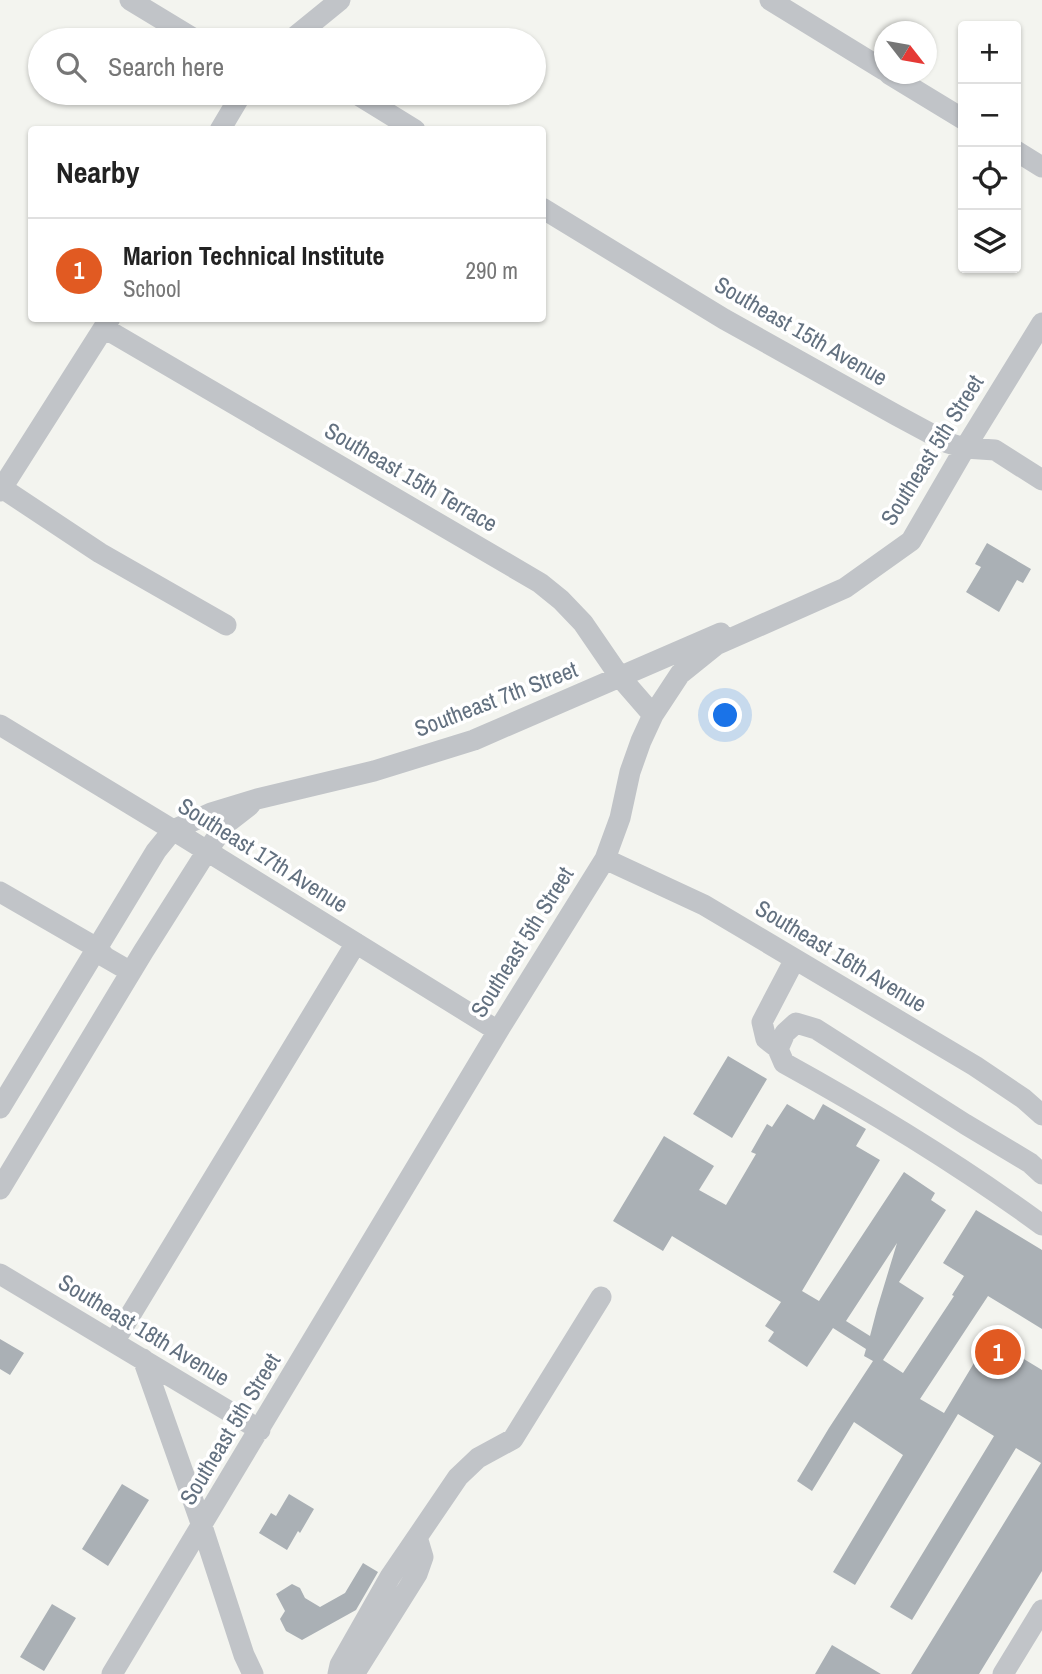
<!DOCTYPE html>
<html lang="en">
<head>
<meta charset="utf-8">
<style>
	body { margin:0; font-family:"Archivo Narrow",sans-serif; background:#f2f2f2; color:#222 }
	.controls { position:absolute; right:21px; top:21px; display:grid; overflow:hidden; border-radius:7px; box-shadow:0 2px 5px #0004 }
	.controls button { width:63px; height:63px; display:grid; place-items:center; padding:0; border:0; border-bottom:2px solid #e0e0e0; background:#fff; color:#222; font:35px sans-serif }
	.compass { position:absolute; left:874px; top:21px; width:63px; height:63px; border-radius:50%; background:#fff; box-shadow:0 2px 5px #0004; rotate:121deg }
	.you { position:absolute; left:726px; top:716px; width:24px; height:24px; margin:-18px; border:5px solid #fff; border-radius:50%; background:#1a73e8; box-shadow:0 0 0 10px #1a73e833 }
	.badge { display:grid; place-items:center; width:46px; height:46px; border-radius:50%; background:#e15a22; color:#fff; font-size:23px; font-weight:700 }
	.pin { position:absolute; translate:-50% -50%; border:4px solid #fff; box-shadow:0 2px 7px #0006 }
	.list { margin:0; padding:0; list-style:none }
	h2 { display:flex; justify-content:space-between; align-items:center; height:91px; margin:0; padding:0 28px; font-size:30px }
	h2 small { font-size:23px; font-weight:400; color:#767676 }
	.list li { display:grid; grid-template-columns:46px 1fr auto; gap:21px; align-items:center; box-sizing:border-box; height:105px; padding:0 28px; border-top:2px solid #e0e0e0 }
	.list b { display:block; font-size:26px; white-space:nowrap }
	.list p { margin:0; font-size:23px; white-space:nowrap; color:#767676 }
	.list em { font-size:23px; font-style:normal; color:#767676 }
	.icon { flex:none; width:38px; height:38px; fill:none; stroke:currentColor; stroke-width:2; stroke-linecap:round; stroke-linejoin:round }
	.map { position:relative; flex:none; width:1042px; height:1674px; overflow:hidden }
	.search { position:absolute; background:#fff; box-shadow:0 2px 5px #0004; left:28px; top:28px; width:518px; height:77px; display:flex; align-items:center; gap:18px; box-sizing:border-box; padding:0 24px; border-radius:38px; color:#767676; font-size:26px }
	.panel { position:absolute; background:#fff; box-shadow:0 2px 5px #0004; left:28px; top:126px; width:518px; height:196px; border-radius:7px }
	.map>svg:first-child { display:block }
</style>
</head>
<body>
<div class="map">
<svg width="1042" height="1674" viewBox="0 0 1042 1674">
	<rect width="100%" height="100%" fill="#f3f4ef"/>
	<path fill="#aab0b5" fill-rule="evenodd" d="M987,543L1031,569L1023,583L1017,580L999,612L966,592L981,567L975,564Z
		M728,1056L767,1079L732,1138L693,1114Z
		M787,1104L814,1120L823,1104L866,1129L856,1146L880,1160L802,1291L819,1301L904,1172L935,1193L931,1200L946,1210L899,1282L924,1298L883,1360L903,1373L954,1296L952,1295L964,1276L943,1263L976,1210L1042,1250V1329L988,1296L920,1399L944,1413L989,1338L1042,1370V1571L979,1674H911L1041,1463L1016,1448L912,1620L890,1607L994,1436L958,1414L855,1585L833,1572L903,1455L854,1422L812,1491L797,1481L829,1428L873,1361L864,1356L866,1349L833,1328L807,1367L768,1341L774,1332L765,1326L781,1302L672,1236L663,1251L613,1221L664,1136L714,1166L699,1190L726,1205L756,1154L751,1152L767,1124L772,1127ZM897,1243L877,1309L870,1336L846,1321Z
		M0,1339L24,1353L10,1375L0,1369Z
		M122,1484L149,1500L108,1566L82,1549Z
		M289,1494L314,1509L300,1533L298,1531L287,1550L259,1533L271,1513L276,1516Z
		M363,1563L378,1572L356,1610L302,1640L286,1631L280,1619L285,1611L276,1594L292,1584L300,1588L305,1598L320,1607L345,1593Z
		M52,1604L76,1618L44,1671L20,1657Z
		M832,1645L881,1674H815Z"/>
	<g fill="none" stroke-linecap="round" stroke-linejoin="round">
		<path stroke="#c1c4c8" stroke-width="21" d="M130,0L196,40
			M770,0L884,70
			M291,40L340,0
			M889,74L963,119
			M355,93L415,130
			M220,130L242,93
			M1016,151L1042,167
			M542,208L724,319L896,415L948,443L965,448L995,450L1042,480
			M104,328L540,583L561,600L583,623L620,677L653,715
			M2,488L100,553L226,625
			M0,491L110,318
			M0,725L173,830L498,1031
			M605,859L704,905L975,1066L1024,1099L1042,1115
			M0,892L97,948L105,957L131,972
			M779,1049L766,1039L762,1022L795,959
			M0,1108L156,851L173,830L211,813L257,799L374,771L474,740L721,633
			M1042,1174L1030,1163L965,1124L816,1029L796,1023L785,1033L778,1049L784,1063C873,1112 960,1165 1042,1225
			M0,1189L143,952L207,851L227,823L250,805
			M0,1274L260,1430
			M114,1342L356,943
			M143,1359L202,1526L244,1655L253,1674
			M112,1674L498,1031L605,859L620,818L630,772L641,741L653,715L680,674L716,645L845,588L911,541L965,448L1042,323
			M338,1674L340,1665L390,1577L458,1477L478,1458L513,1439L601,1297
			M349,1674L358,1668L417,1574L423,1557L417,1537
			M1003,1674L1042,1610"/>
	</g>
	<g text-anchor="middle" stroke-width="7" stroke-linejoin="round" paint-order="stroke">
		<g font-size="23" fill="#637180" stroke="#fff">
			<text transform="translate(801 331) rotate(30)" y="8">Southeast 15th Avenue</text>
			<text transform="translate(932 450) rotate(-58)" y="8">Southeast 5th Street</text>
			<text transform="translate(411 477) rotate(30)" y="8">Southeast 15th Terrace</text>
			<text transform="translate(496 699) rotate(-21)" y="8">Southeast 7th Street</text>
			<text transform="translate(263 855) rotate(32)" y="8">Southeast 17th Avenue</text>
			<text transform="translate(522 942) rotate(-58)" y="8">Southeast 5th Street</text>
			<text transform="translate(841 956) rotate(31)" y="8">Southeast 16th Avenue</text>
			<text transform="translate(144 1330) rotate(31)" y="8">Southeast 18th Avenue</text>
			<text transform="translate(230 1429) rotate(-59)" y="8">Southeast 5th Street</text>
		</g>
	</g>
</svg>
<div class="controls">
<button>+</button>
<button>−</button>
<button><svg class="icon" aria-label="locate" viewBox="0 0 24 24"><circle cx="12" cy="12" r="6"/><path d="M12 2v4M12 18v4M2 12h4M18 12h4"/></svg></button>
<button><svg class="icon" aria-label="layers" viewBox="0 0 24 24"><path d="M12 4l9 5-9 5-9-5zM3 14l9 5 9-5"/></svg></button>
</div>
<svg class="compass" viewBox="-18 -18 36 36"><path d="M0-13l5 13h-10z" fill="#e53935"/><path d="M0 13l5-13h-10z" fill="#767676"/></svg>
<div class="you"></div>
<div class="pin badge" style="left:998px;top:1352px">1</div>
<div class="search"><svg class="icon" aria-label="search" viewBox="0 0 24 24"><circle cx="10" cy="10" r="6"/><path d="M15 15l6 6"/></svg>Search here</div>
<section class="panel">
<h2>Nearby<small></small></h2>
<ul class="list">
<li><span class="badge">1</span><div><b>Marion Technical Institute</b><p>School</p></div><em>290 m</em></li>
</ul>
</section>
</div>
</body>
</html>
